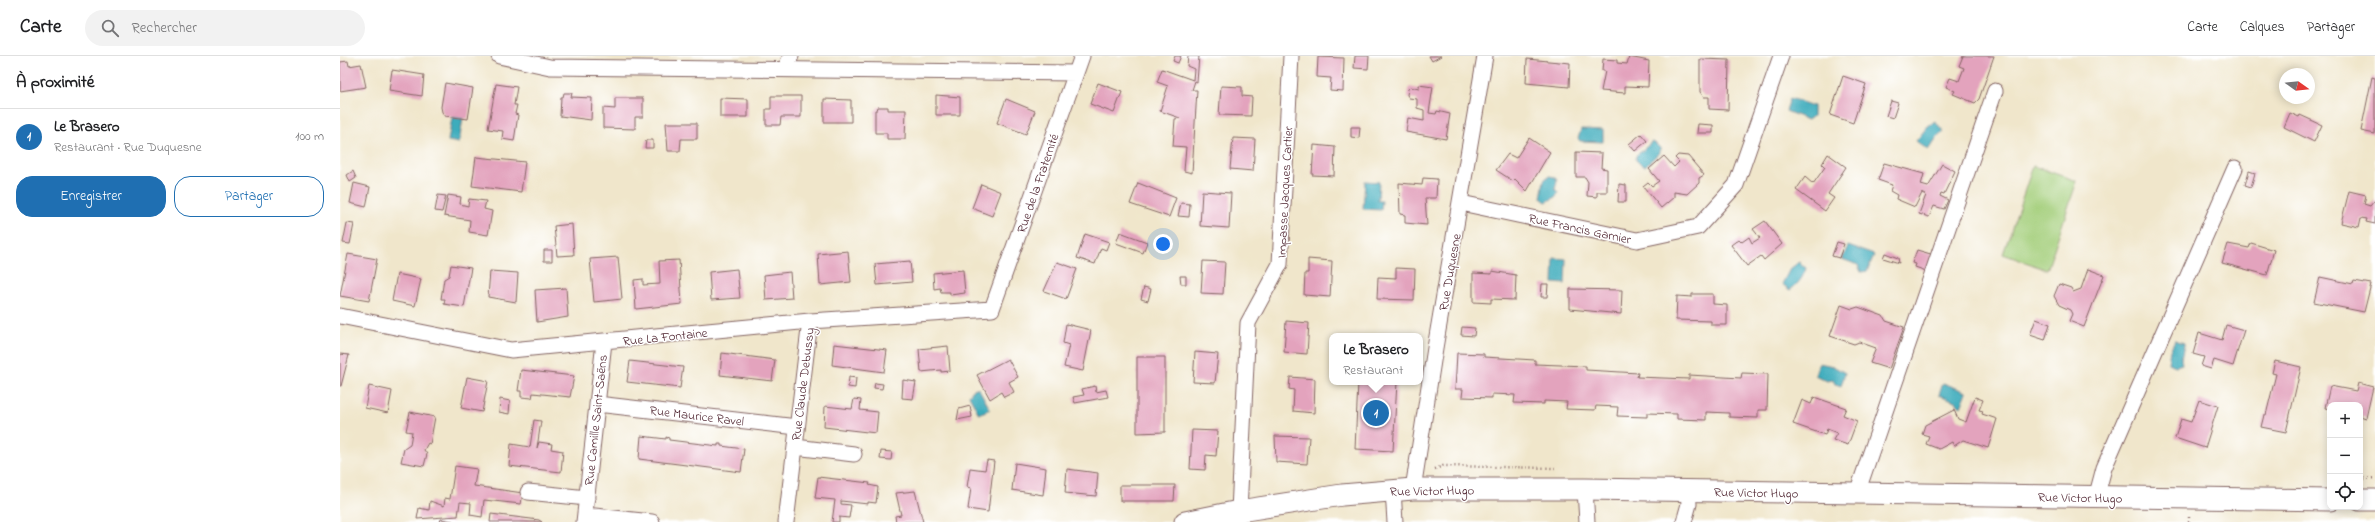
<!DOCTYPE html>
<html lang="fr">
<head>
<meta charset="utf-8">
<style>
	body { margin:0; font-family:"Indie Flower",sans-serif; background:#f2f2f2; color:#202124 }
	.controls { position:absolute; right:12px; bottom:12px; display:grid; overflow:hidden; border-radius:8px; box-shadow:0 2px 10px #0003 }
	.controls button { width:36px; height:36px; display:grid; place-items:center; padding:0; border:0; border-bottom:1px solid #e0e0e0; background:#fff; color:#202124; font:20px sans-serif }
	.compass { position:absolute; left:1939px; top:12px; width:36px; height:36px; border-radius:50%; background:#fff; box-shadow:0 2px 10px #0003; rotate:105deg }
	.you { position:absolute; left:823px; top:188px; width:14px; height:14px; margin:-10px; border:3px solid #fff; border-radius:50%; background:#1a73e8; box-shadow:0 0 0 6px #1a73e833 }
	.badge { display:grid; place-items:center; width:26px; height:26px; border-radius:50%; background:#1f6fb2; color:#fff; font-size:13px; font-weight:700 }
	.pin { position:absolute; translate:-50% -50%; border:2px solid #fff; box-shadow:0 1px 4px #0006 }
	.popup { position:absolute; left:989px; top:277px; width:94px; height:52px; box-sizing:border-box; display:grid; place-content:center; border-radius:8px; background:#fff; filter:drop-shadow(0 1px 3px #0005); font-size:13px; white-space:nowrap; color:#757577 }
	.popup b { font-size:15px; color:#202124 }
	.popup::after { content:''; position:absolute; left:50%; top:100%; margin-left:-8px; border:8px solid transparent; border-top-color:#fff }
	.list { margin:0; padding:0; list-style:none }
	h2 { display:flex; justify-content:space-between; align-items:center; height:52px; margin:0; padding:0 16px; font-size:17px }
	h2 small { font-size:13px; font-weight:400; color:#757577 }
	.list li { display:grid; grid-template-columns:26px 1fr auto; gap:12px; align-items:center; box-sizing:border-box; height:56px; padding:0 16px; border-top:1px solid #e0e0e0 }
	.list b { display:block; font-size:15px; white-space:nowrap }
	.list p { margin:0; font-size:13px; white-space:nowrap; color:#757577 }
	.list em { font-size:13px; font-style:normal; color:#757577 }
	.actions { display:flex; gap:8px; padding:12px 16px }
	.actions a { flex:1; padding:9px 0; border:1px solid #1f6fb2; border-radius:16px; text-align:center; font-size:14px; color:#1f6fb2 }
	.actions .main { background:#1f6fb2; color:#fff }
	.icon { flex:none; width:22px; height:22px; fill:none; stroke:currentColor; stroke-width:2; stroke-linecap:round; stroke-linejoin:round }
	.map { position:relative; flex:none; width:2035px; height:466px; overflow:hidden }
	header { display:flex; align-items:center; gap:24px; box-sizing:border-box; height:56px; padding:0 20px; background:#fff; border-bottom:1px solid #e0e0e0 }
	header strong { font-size:19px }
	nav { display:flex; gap:22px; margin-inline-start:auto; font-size:14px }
	.search { width:280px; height:36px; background:#f2f2f2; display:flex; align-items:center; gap:10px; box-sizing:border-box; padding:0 14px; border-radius:22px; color:#757577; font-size:15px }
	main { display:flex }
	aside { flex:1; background:#fff }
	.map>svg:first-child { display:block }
</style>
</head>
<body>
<header>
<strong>Carte</strong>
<div class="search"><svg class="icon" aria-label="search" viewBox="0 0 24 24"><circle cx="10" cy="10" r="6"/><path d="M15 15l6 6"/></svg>Rechercher</div>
<nav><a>Carte</a><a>Calques</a><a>Partager</a></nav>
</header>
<main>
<aside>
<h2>À proximité<small></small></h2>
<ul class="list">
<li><span class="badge">1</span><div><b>Le Brasero</b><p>Restaurant · Rue Duquesne</p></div><em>100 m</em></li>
</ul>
<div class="actions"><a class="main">Enregistrer</a><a>Partager</a></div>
</aside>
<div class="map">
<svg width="2035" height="466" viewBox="0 0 2035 466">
	<rect width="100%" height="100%" fill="#fff"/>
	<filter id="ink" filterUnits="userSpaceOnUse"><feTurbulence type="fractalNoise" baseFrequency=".025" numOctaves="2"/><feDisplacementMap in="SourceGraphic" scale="8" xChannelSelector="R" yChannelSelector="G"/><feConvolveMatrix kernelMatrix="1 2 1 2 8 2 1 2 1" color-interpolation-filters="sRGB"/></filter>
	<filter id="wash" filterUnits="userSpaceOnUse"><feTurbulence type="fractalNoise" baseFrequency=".012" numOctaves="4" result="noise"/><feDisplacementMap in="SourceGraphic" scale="16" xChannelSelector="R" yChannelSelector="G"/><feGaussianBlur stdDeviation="0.9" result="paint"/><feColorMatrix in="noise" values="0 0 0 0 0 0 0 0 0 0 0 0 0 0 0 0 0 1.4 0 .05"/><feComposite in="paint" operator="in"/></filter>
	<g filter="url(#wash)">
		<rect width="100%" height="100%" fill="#f0e6cb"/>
		<path fill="#a4cf7b" stroke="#777753" d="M1693,110L1737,125L1707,214L1663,198Z"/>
		<path fill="#3eacbc" stroke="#446674" d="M1450,42L1473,50V60L1468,64L1446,55Z
			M112,61L123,62L119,87L108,85Z
			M1595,65L1604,76L1598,80L1588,94L1576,85L1587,71Z
			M1241,73L1263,74V86L1240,85L1238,83Z
			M1312,86L1315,87L1320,92V96L1305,110L1301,109L1296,104V100Z
			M1209,120L1215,121L1217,125L1215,133L1218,136L1216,141L1206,146L1201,142L1204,124Z
			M1025,125L1039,126L1038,145H1042L1041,154L1023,153Z
			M1508,190L1534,199L1527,215L1521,216L1518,209L1502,203Z
			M1214,202L1226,203L1225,228L1213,227Z
			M1459,206L1466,212C1463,222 1458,228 1450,234L1442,228L1450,213Z
			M1835,284L1844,287V289L1841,303L1842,308L1836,310L1828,307L1830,294Z
			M1479,307L1493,310L1505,317L1501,330L1495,328L1493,324L1487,325L1475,319Z
			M1603,327L1627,336L1621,351L1618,349L1616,345L1599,339Z
			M635,332L639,333L650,353L639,358L629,339Z"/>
		<g id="blocks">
			<path fill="#e3a3bd" d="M835,0H841L838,7L833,5Z
				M848,0H859L857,26L855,25L852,34H857L852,117L844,115L846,91L833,90L835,63L840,62L820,55L828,30L817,26L822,13L853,24L854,13L847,10Z
				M1015,0H1029L1028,13L1014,12Z
				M1089,0H1101L1092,5Z
				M1623,0H1654L1639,43L1635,47L1613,38L1615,35L1606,31L1610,22L1619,25L1624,12L1619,10Z
				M978,1L1004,2L1003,35L990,34L991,22L977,21Z
				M1289,1L1309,5L1308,31L1285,30V37L1261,35L1265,15H1262L1263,3L1277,4V7L1287,8Z
				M1187,3L1230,7L1229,31L1186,27Z
				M1360,3L1389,4L1388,54L1369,53V41H1364L1360,36Z
				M8,5L9,10L21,8L26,31L0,35V6Z
				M52,14L84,19L82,40L49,35Z
				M1503,20L1526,28L1513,67L1490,59Z
				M2032,21L2035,22V78L2021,75Z
				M105,27L133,32L128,63L105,60L102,56L101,51Z
				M758,27L782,36L774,57L750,48Z
				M156,28L177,31L174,49H177L175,58L178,59L174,85L162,83L163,75L148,73Z
				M1079,29L1093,31L1089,57L1096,58L1097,55L1110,58L1106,83L1066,76L1068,62L1084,65V54L1077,52V43L1069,42L1067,39L1068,33L1070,31L1079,33Z
				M881,30L902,31V40L912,41L911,60L879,59Z
				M224,37H232L231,41L252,42L251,64L220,60L221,41H223Z
				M596,39L620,41V59H596Z
				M431,40H461V61H441L440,69H426V53H431Z
				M275,42H303V61H295V73L263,72V52L275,53Z
				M380,42L408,43V61H380Z
				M484,43L511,44V66H484Z
				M666,43L695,55L686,78L657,67Z
				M1551,45L1558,47L1553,62L1546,60Z
				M538,51H548V54H566L565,83H547V77H535V54H537Z
				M1950,57L1959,61L1960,59L1982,69L1974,86L1944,71Z
				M326,67H357V83H341L340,95H328Z
				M1358,68L1373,69V77H1357Z
				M1011,71H1020L1019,82L1011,81Z
				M1301,78L1307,85L1295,95L1289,88Z
				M893,82L915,83L913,115L890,113Z
				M1189,82L1210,96L1187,135L1175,123L1173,125L1156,114L1168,98L1176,102Z
				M306,84H313V92H305Z
				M974,89L995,91L994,120L972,119Z
				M1236,96L1262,97L1261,112L1267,113V136H1257V141L1247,140L1248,126L1245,121H1236Z
				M1488,98L1506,111L1488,138L1494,142L1485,155L1456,134L1465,121L1473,128L1485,111L1482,108Z
				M1338,99L1348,100L1364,119L1359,122V127L1347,138L1334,136V141L1321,152L1303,130L1308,126L1312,130L1319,125L1309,113L1324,100L1334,111L1339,106L1335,102Z
				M136,101L185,106L181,136L132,130Z
				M1544,107L1584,118L1581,129L1588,131L1602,108L1615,115L1604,138L1601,137L1600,140L1608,144L1604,153L1594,150L1589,161L1579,158L1586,139L1582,137L1575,151L1556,143L1557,139L1550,135L1552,129L1538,124Z
				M13,115L16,122L10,126L7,119Z
				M1909,115L1915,117L1911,131L1905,129Z
				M1083,122L1097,123L1096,142H1085L1087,169L1065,167V159L1060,158L1059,127L1082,129Z
				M14,127L30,131L26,151L10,147Z
				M798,127L836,142L829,161L790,148Z
				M641,128L661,136L652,160L632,152Z
				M1279,128L1286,129V146H1278Z
				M862,135L891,137L889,172L860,170Z
				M2009,135L2026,139L2024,148L2030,150L2035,144V168L2026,166L2027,163L2021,162L2019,171L2001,167Z
				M98,139L106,140L102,156L95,155Z
				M108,139L121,141L120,148L128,150L129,143L146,145L144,153L152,155L148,179L129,176L130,164L104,160Z
				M841,147L850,148L849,161L838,160Z
				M1425,165L1442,188L1424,204L1421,200L1407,210L1391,189L1399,183L1402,186L1409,181L1412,187L1420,182L1413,173Z
				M7,167L14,168L10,188L3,187Z
				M232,168L234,199L217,200L214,170Z
				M780,176L807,186L803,197L776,187Z
				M745,178L769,186L766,194L761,192L755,208L737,202Z
				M1497,186L1504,188L1499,202L1492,200Z
				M1911,187L1934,194L1927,219L1882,207L1888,188L1909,192Z
				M204,194H212V205H204Z
				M1577,194L1594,199L1589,216L1575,211L1576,208L1572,207Z
				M508,195L511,226L480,229L478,198Z
				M1545,197L1558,202L1559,207L1543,202Z
				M8,198L37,203L29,245L0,240Z
				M278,201L282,243L254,246L250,203Z
				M968,203L992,205L990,241L964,239L965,217H968Z
				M339,204L342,248L296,253L294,224L303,223V229L320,228L319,205Z
				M570,205L572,226L537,229L535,208Z
				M863,205L885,206L883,238L861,237Z
				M717,206L737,213L726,243L704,235Z
				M111,209L131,212L124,251L104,248L105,243H101L104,223L109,220Z
				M1056,212L1075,213L1074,244L1037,243L1038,221L1056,222Z
				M397,213L400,242L371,244L369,216Z
				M1748,213L1764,219L1744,271L1729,265L1732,258L1730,254L1719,249L1714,240L1719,228L1731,232L1733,236L1741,233Z
				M623,214L625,237L610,239V236H601L600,232L594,233L593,217Z
				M150,215L178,217L176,246L148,241Z
				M1152,215L1176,219L1175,244L1151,243V247L1133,246V217L1152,218Z
				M450,216L452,242L426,244L424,219Z
				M57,218L81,223L75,250L52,245Z
				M840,220H846V228H841Z
				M1980,221L2013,228L2014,225L2031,228L2024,256L1974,246Z
				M1202,228H1208L1207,241H1201Z
				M804,231L811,233L808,245L801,243Z
				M226,232L228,261L197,266L195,234Z
				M1230,233L1282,234L1281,258L1230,253Z
				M1352,238H1373V248L1387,249V269H1371V265L1336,264L1337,240L1352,241Z
				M1501,249L1512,253L1518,251L1543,260L1546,265L1564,271L1549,313L1530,307L1536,292L1519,286L1514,288L1490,280Z
				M1696,263L1710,268L1705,284L1690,279Z
				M946,265L969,267L967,298L944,296Z
				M726,268L751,274L743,315L724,311L729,289L723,287Z
				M1886,269L1904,274L1893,310L1874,304L1871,313L1861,310L1864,301L1853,298L1859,277L1882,284Z
				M1122,271L1135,272L1134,280L1121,279Z
				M494,288L547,294L544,316L492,309Z
				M608,290L610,315L601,316V314L581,316L579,293Z
				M855,296L878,298L875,327L853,326Z
				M382,297L435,304L432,325L380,319Z
				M1117,297L1144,298V301L1195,304V308L1246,310V314L1298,317L1297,321L1349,323V319L1401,322L1402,317L1428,318L1427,354H1418V362L1389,361V357L1366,356V364L1337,363V358L1307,357V361L1277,360L1278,351L1256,350L1255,354L1226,353L1227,346L1204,345V348L1174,347L1175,339L1152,338V342L1122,341L1123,333H1115Z
				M0,298L9,299L1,330H0Z
				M797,301H825V376L797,377Z
				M668,303L678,321L669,326L674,336L664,341L661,336L650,343L637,319Z
				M290,305L343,311L340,332L287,326Z
				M1935,305L1961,311L1946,376L1921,371L1924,359H1926L1936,318L1932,317Z
				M181,314L234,320L230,341L193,337L192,342L181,341V335H178Z
				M127,321L148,325L142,356L121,352Z
				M509,321L516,322L515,332L508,331Z
				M950,321L975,323L974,357L953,355L954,334L949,333Z
				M563,324L576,326L573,343L562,342Z
				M1018,326H1057L1053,395L1015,393Z
				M535,327L543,328L542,333L534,332Z
				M2018,327L2033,331L2026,362L2020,360V349H1990V353L1985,352L1990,330L2016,335Z
				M29,330L52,335L48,357L25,352Z
				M755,330L756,336L766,334L768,341L735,347L733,341L744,339L742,333Z
				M1474,341L1506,352L1503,359L1517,365L1508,389L1493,384L1497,377L1487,373L1485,379L1453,368L1462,344L1471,348Z
				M1635,341L1643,344L1639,354L1643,355L1642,358L1657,363L1648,392L1623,384L1614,390L1612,386L1599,393L1586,388L1589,380L1582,378L1585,369L1614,354L1618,363L1626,366Z
				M160,343L170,345L169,358L159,356Z
				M514,343L521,344L520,354L538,356L536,377L484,371L485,350L512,353Z
				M1859,344L1878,350L1865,392L1835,382L1841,363L1851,366Z
				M630,350L632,361L617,364L619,353Z
				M70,356L95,361L90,388L88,387L84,394L87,398L84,410L61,406L64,393L70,389L72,376L66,375Z
				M194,364L201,365L197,392L199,386L212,388L211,393L223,395L221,416L169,410L171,388L190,391Z
				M852,374L878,375L876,400L866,399L865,414L850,413Z
				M301,380L326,383V381L329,382V384L378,390V388H381V390L404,393L401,416L299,403Z
				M935,380L969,381L967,408L936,406Z
				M541,395L552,396L551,404L540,403Z
				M647,404L654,405L648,456L628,453L631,432L627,431L630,412L645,414Z
				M675,407L706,412L703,439L672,434Z
				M115,410L137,413L134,430L183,437L181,448L144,444L142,461L130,459L131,447L120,446L118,460L77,463L79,452L89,454L90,445L104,450L105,442L110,443Z
				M727,413L758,417L756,440L725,437Z
				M478,421L530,427L529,429L538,431L536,447L528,446V448L501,445V448L511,449L509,462L499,461V466H492L495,444L475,442Z
				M780,429H835L834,445H780Z
				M575,435L583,466H556L555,460L561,459L556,437Z
				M151,458L199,464L202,466H150Z
				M101,463L113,465V466H100Z"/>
		</g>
	</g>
	<g filter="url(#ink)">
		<use href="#blocks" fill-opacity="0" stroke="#846563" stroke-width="1"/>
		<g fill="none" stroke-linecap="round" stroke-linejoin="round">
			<g stroke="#846563" stroke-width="17">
				<path id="street" d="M159,0L210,11L736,17
					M445,13L451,0
					M1121,147L1297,184L1358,171L1396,129L1441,0
					M0,260L171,294L470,265L652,253L742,0
					M257,348L457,371
					M455,391L514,398
					M1073,433L1095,292L1145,0
					M1245,433L1247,466
					M1053,434L1055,466
					M188,436L247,442
					M1517,437L1655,35
					M1756,442L1764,412L1895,112
					M899,455L908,267L940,208L951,0
					M245,459L312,466
					M244,466L264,286
					M446,466L470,265
					M1344,466L1349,448L1348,436"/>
			</g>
			<g stroke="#846563" stroke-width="23">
				<path id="secondary" d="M2020,444H2035
					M845,466L899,455L1002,439L1073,433H1245L1990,444"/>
			</g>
			<path stroke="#846563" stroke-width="2.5" stroke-dasharray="1 3" stroke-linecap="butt" d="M1095,413L1103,410L1215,412
				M2020,423L2035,422
				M1849,466V460"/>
			<use href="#street" stroke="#fff" stroke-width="15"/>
			<use href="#secondary" stroke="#fff" stroke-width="21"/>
		</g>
	</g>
	<g text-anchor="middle" stroke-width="3" stroke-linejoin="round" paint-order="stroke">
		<g font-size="13" fill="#4a1f2b" stroke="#fff">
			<text transform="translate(697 127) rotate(-71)" y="5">Rue de la Fraternité</text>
			<text transform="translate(944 136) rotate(-87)" y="5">Impasse Jacques Cartier</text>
			<text transform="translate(1240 172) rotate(12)" y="5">Rue Francis Garnier</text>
			<text transform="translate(1109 216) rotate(-80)" y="5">Rue Duquesne</text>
			<text transform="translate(325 280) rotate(-6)" y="5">Rue La Fontaine</text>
			<text transform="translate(462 328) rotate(-83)" y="5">Rue Claude Debussy</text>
			<text transform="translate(357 359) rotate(7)" y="5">Rue Maurice Ravel</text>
			<text transform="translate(255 364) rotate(-84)" y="5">Rue Camille Saint-Saëns</text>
			<text transform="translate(1092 434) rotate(-1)" y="5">Rue Victor Hugo</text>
			<text transform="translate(1416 436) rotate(1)" y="5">Rue Victor Hugo</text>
			<text transform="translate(1740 441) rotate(1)" y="5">Rue Victor Hugo</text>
		</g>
	</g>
</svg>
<div class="controls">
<button>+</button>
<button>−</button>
<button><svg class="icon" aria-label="locate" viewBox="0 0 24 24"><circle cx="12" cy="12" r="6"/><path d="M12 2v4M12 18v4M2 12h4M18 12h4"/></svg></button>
</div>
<svg class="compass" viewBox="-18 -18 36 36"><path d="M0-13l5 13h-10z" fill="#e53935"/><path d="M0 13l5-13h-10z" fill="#757577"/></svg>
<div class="you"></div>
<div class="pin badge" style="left:1036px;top:357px">1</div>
<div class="popup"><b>Le Brasero</b>Restaurant</div>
</div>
</main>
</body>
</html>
